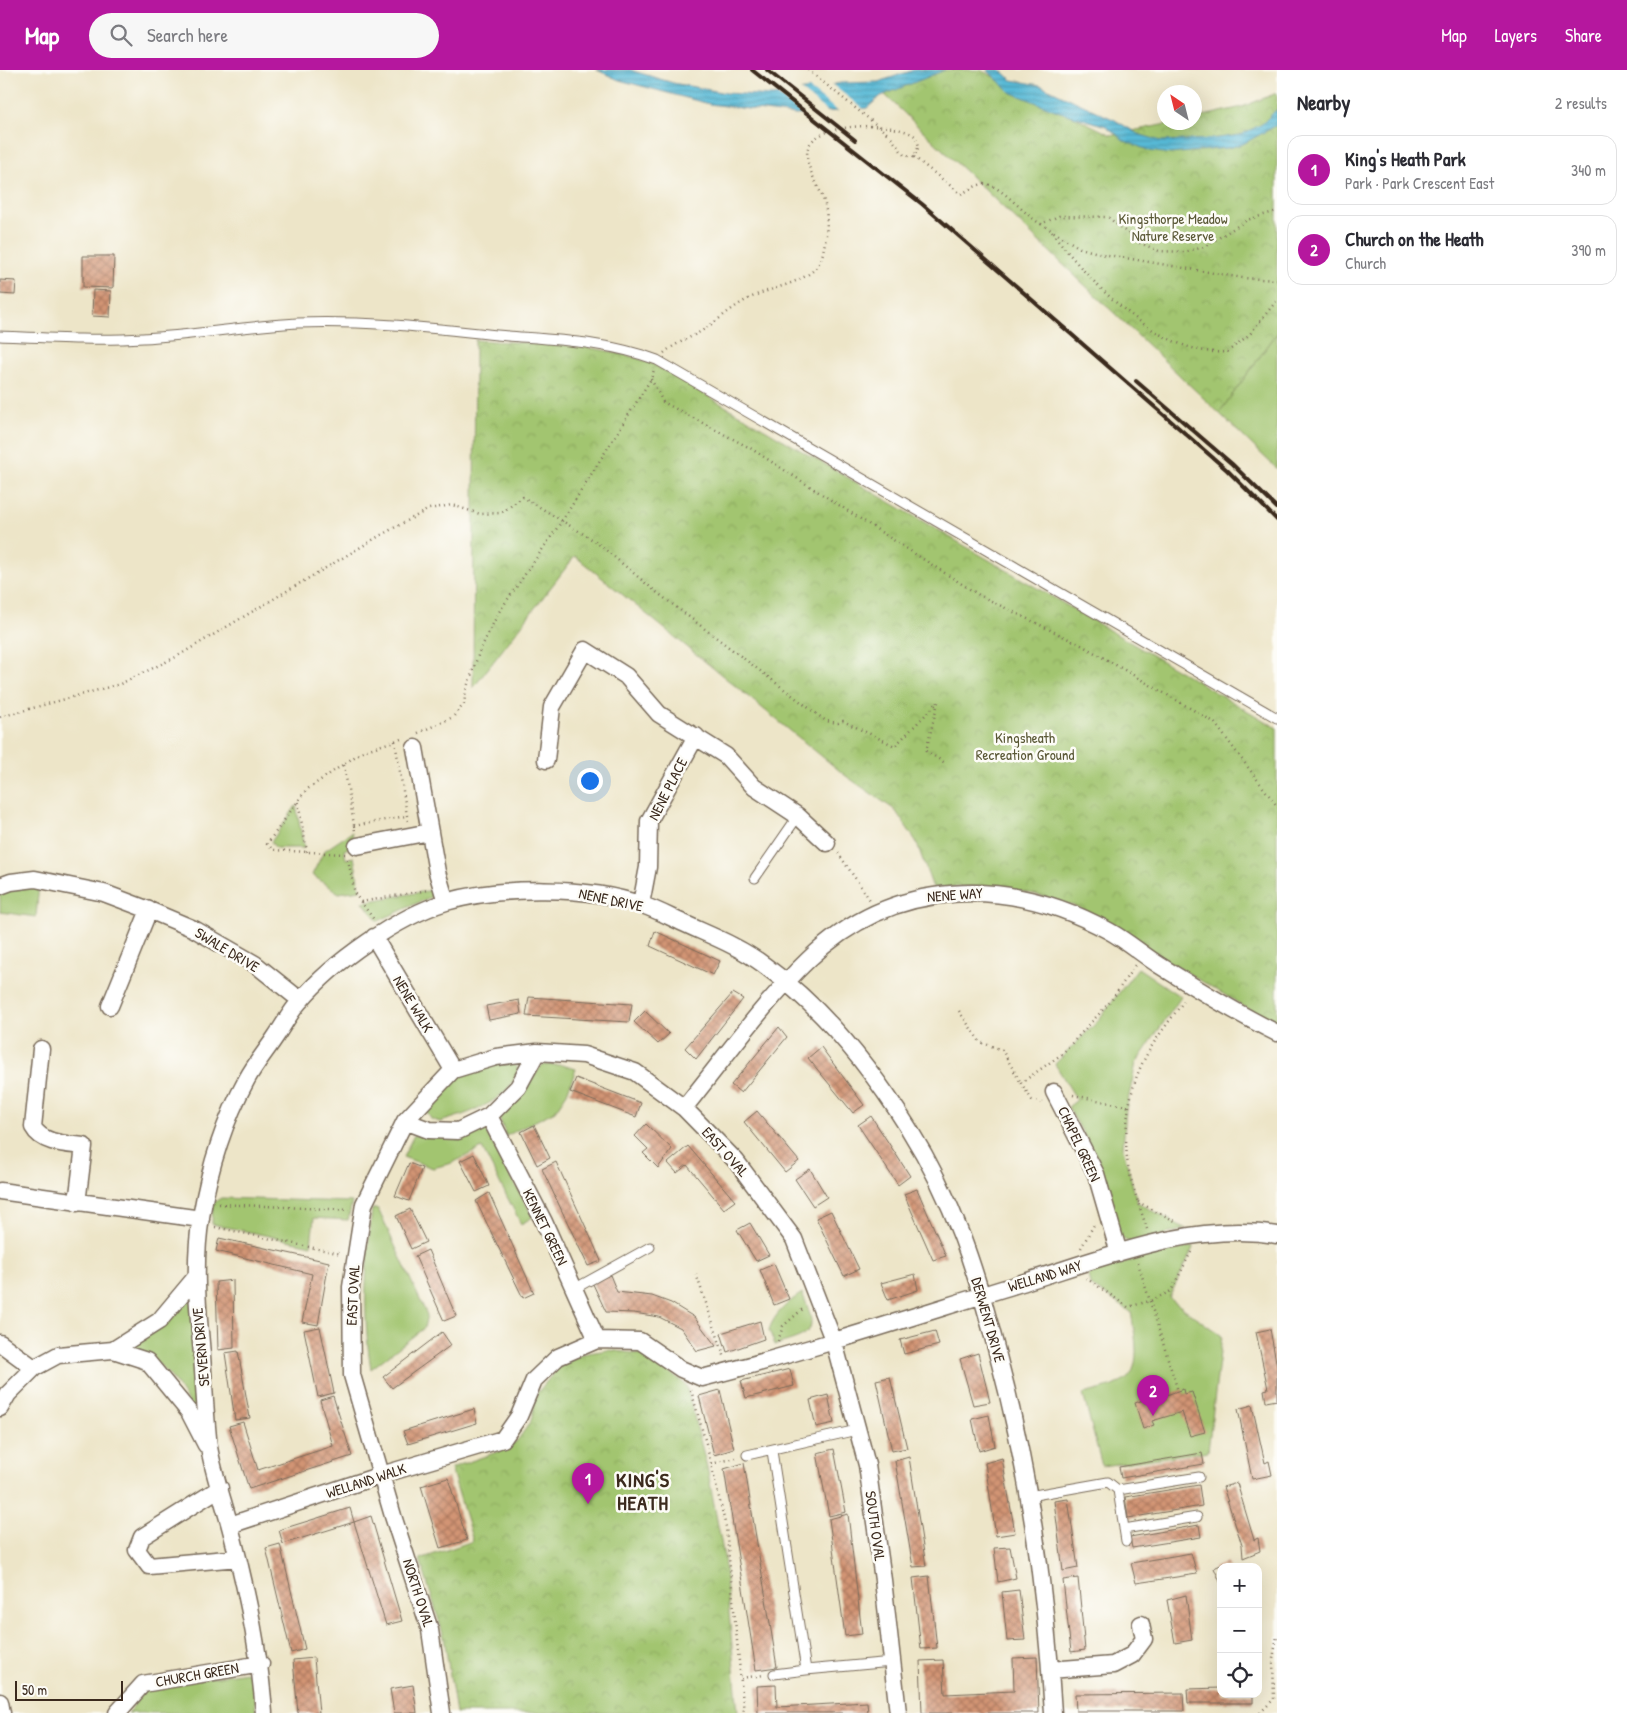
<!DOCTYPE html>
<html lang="en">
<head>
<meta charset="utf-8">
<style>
	body { margin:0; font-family:"Patrick Hand",sans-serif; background:#f7f7f7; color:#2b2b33 }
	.controls { position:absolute; right:15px; bottom:15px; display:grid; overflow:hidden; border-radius:10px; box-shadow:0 5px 20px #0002 }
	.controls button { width:45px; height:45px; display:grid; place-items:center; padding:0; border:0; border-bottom:1px solid #e1e1e2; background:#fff; color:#2b2b33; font:25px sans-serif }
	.compass { position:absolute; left:1157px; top:15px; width:45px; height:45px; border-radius:50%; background:#fff; box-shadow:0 5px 20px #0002; rotate:325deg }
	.scale { position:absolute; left:15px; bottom:12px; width:108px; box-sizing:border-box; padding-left:5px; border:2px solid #3b2a1e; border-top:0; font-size:14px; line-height:18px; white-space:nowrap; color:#3b2a1e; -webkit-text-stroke:4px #fdfcf7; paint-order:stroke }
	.you { position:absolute; left:589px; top:710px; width:18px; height:18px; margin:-12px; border:4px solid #fff; border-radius:50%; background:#1a73e8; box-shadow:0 0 0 8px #1a73e833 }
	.badge { display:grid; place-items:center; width:32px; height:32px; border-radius:50%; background:#b5179e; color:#fff; font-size:16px; font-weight:700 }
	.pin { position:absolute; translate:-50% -41px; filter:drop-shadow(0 1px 2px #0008) }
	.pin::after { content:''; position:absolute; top:26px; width:18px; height:15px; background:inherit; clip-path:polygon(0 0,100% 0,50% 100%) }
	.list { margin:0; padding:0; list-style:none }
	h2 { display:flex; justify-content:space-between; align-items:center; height:65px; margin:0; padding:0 20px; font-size:21px }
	h2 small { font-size:16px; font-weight:400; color:#7c7c81 }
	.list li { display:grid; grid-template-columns:32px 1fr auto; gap:15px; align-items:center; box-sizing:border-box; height:70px; margin:0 10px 10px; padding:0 10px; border:1px solid #e1e1e2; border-radius:15px }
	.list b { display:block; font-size:19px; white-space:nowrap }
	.list p { margin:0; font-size:16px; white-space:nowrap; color:#7c7c81 }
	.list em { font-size:16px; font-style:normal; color:#7c7c81 }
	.icon { flex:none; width:28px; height:28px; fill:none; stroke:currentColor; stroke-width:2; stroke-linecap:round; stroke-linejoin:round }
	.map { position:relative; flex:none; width:1277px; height:1643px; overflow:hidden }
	header { display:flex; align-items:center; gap:30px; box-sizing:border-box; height:70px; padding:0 25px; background:#b5179e; color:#fff }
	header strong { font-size:24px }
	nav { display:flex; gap:28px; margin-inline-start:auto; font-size:18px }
	.search { width:350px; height:45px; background:#f7f7f7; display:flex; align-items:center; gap:12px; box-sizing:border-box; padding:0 18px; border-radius:28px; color:#7c7c81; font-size:19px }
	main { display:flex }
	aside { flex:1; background:#fff }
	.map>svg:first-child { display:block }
</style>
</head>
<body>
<header>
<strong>Map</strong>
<div class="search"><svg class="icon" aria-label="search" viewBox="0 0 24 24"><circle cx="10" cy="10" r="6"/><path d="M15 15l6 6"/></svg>Search here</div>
<nav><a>Map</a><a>Layers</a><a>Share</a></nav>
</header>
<main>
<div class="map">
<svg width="1277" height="1643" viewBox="0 0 1277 1643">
	<defs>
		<pattern id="park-crowns" width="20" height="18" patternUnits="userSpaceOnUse" patternTransform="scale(1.25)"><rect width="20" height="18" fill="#a2c56f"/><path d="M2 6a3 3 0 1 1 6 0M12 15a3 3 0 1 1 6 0" fill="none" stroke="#8ca960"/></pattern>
		<pattern id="water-rules" width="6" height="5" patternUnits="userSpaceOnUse" patternTransform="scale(1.25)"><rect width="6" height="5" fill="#58b9d6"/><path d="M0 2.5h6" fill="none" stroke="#4a97ad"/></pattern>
		<pattern id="building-cross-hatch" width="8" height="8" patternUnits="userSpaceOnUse" patternTransform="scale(1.25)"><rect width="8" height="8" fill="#d29474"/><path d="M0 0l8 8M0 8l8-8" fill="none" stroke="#ac795f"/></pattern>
	</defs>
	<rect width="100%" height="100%" fill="#fdfcf7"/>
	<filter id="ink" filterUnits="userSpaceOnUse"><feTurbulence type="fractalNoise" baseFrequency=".02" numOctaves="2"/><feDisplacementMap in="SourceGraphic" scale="10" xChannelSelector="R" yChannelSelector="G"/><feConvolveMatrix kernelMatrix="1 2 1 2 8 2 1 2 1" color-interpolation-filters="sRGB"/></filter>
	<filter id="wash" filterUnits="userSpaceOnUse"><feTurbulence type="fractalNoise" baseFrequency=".0096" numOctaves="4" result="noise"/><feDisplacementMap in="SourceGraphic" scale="20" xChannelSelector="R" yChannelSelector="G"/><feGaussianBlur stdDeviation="1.12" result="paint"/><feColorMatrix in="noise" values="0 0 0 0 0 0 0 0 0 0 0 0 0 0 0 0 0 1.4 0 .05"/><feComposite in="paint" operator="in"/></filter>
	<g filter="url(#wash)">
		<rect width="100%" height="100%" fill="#ede5c8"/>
		<path fill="#a2c56f" stroke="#6e7846" d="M1277,263V399L1219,343Z
			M296,736L304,778H276L271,772Z
			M352,762L354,775L344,780L346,789L354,787L360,820L339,823L312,805L324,781Z
			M39,814L36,847L0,842V823L7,820Z
			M433,820L435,825L378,851L363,832Z
			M1138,898L1181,927L1136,993L1126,1040L1123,1078L1137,1132L1186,1159L1131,1173L1119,1167L1098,1089L1068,1037L1077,1030L1055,994L1096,953Z
			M513,990L518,999C511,1031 467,1044 440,1052L431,1049L425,1039L452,1011L470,1001Z
			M542,995H562L576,999L567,1023L555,1041L506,1066L499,1047L518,1029Z
			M482,1054L533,1147L521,1154L482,1078L452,1093L433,1098L403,1087L414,1065L433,1068Z
			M221,1128L352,1132L348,1150L314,1148L311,1175L212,1154L213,1133Z
			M372,1139H378L427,1245L424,1258L371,1299C362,1243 366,1195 372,1139Z
			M1194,1176L1169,1228L1222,1266L1208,1381L1102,1396L1083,1324C1095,1321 1109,1318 1120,1313C1145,1303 1134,1262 1131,1242L1090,1215L1088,1204L1144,1187Z
			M802,1223C819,1262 813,1264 775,1275L769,1260C774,1244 788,1232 802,1223Z
			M187,1229H191L198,1339L193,1340C174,1310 166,1295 135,1278V1274L173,1247Z
			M246,1602L254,1609L256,1643H128L147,1617Z"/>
		<path fill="url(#park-crowns)" stroke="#6e7846" d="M937,0H980L1111,65L1172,53L1194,52L1195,48L1242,37L1277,23V263L1219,343L881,21Z
			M475,270C533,274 599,272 653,294L1277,658V956L1077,837C1022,818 990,814 933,818L916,771L895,740L846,706L575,486L473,618Z
			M608,1280L640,1284L665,1298L686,1315L707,1397L724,1487L738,1643H456L444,1567L420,1489L473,1471L451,1398L500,1381L517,1371L531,1351L537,1323L558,1298L582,1284Z"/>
		<path fill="url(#water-rules)" stroke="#4a727a" d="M597,0H630L673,13L726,23L772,26L841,13L878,12L914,0H945L881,26L867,38L796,45L709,34L619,10Z
			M987,0H1001L1012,10L1040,15L1115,50L1138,64L1161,71L1211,69L1240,65L1262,54L1277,39V55L1243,74L1228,78L1170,84L1150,81L1125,71L1106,56L1060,42L1010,22Z"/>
		<path fill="#ede5c8" d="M830,13L866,41L840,43L807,17Z
			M798,18L830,44L804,46L775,23Z"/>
		<g id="blocks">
			<path fill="url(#building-cross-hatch)" d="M83,186H114L113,218L83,217Z
				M0,210L16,211L15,225L0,224Z
				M93,220L111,221L110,247L92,246Z
				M655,861L720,891L713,905L650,876Z
				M733,923L743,929L696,989L685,978Z
				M529,927L632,934L629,952L526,946Z
				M519,930L521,944L489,950L486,936Z
				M645,941L669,964L658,974L634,952Z
				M779,957L787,967L741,1023L731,1015Z
				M821,977L864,1035L853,1043L808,988Z
				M576,1008L641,1033L636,1047L570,1022Z
				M757,1041L799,1091L785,1102L744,1052Z
				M871,1046L910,1106L898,1115L858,1055Z
				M646,1054L672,1079L658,1098L643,1083L648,1079L635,1066Z
				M534,1055L550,1088L537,1095L521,1062Z
				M688,1076L735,1131L724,1139L687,1095L677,1103L668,1093Z
				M474,1084L489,1116L476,1122L460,1091Z
				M556,1092L594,1175L601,1191L588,1196L542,1099Z
				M409,1093L422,1098L409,1131L395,1126Z
				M810,1099L827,1127L813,1136L795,1109Z
				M917,1119L946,1186L933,1190L904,1124Z
				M489,1123L534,1223L523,1228L476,1131Z
				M410,1139L426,1172L411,1179L396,1146Z
				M831,1141L859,1199L844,1206L816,1148Z
				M750,1153L769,1185L756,1191L737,1160Z
				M219,1168L329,1192L318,1255L302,1252L312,1204L216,1181Z
				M428,1180L456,1246L444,1251L415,1186Z
				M774,1194L789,1229L774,1235L760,1200Z
				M915,1204L918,1220L888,1230L881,1213Z
				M610,1205L617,1222L652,1226L671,1233L694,1247L716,1276L697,1281L681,1258L659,1247L634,1243L606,1242L592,1212Z
				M233,1210L234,1278L218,1280L216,1212Z
				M760,1251L764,1269L727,1282L721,1263Z
				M320,1257L334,1323L318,1327L304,1260Z
				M1270,1259L1277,1297V1330L1266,1332L1264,1320L1268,1319L1256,1262Z
				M935,1261L939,1275L904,1284L900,1270Z
				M442,1262L451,1275L392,1318L383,1307Z
				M238,1281L250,1348L235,1350L225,1283Z
				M978,1283L990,1332L973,1335L960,1289Z
				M790,1299L794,1316L746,1328L741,1311Z
				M890,1307L907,1378L892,1381L876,1310Z
				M1183,1319L1184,1324L1192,1322L1205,1362L1190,1366L1182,1342L1152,1351L1154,1355L1143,1359L1135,1333L1146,1329L1147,1332Z
				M720,1320L734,1379L714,1385L699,1326Z
				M828,1325L834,1353L816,1357L810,1330Z
				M333,1326L352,1386L249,1419L229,1356L243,1352L258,1400L333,1376L320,1330Z
				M1252,1335L1265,1393L1269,1391L1272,1405L1252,1409L1238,1339Z
				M474,1339L477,1353L408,1374L403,1361Z
				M989,1345L995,1376L979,1381L972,1349Z
				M834,1379L846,1442L829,1446L817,1383Z
				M1202,1383L1204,1394L1121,1408L1119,1397Z
				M909,1387L926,1496L913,1497L895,1391Z
				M1002,1388L1015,1463L996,1466L985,1393Z
				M744,1393L777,1597L756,1600L724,1399Z
				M448,1408L467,1470L440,1478L421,1416Z
				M1237,1413L1254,1470L1258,1468L1260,1481L1243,1488L1242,1475L1223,1417Z
				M1199,1415L1202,1436L1128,1448L1125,1427Z
				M1068,1429L1078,1498L1063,1501L1054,1431Z
				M350,1438L354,1452L283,1474L279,1460Z
				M848,1444L862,1564L845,1566L829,1449Z
				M371,1446L402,1551L386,1555L354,1452Z
				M1199,1455L1201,1467L1132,1478L1130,1467Z
				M280,1474L305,1579L291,1583L266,1478Z
				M1010,1477L1016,1508L998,1512L994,1478Z
				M1191,1483L1197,1504L1136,1513L1131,1493Z
				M1227,1492L1229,1497H1221V1514L1214,1498Z
				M929,1506L937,1578L921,1579L913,1508Z
				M1078,1508L1085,1580L1071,1582L1063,1510Z
				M1019,1520L1025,1570L1007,1571L1002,1522Z
				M1186,1525L1192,1570L1175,1573L1167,1530Z
				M1037,1587L1039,1643H922L920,1591L943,1590L945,1624L1014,1621L1013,1588Z
				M314,1588L319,1643H298L293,1590Z
				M413,1615L417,1643H394L390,1619Z
				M776,1615L777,1637L867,1632L868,1643H758L757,1616Z
				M1221,1618V1624H1253V1633H1188L1187,1619Z
				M1183,1623L1184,1641H1076L1075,1624Z"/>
		</g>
	</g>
	<g filter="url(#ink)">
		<use href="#blocks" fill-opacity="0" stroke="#796b5a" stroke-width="1"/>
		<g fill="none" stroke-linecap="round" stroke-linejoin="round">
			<g stroke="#796b5a" stroke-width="11">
				<path id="lane" d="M0,266C47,268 96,271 143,268C195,265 246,256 297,253C368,250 439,259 508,266C558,270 610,272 657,290L1277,648
					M755,808L798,746
					M574,1219L650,1177
					M772,1381L806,1600L892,1592
					M747,1385L857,1360
					M1118,1420L1199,1407
					M1029,1426L1108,1412L1118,1420L1126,1471
					M1124,1459L1197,1447
					M774,1604L806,1600"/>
			</g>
			<g stroke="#796b5a" stroke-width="19">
				<path id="street" d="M415,678L437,802L446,832
					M546,690L552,637L585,580L626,606L659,644L726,686L754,717L798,746L827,773
					M357,776L430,762
					M0,816L11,812L35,809L104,823L149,840L194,859L255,894L300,930
					M641,834L648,797L649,751L696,666
					M374,867L453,1000
					M110,936L149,840
					M41,979L33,1057C42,1074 67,1074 84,1076L77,1133
					M1054,1022L1096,1104L1119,1183
					M684,1038C723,990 764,932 808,890C894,807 1009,806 1109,861C1127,871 1142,884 1159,895C1197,919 1236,943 1277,963
					M489,1046L544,1152L597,1270
					M405,1051L429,1060L458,1061L489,1046L518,1017L537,982
					M0,1121L201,1149
					M0,1273L34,1298
					M113,1280L147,1291L189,1342L206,1375
					M0,1338L8,1324L34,1298L58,1285L113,1280L159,1251L195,1208
					M220,1418L142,1467L137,1480L149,1496L238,1488
					M230,1455L381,1405L503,1369L519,1346L534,1310L558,1287L597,1270L640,1271L681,1299L702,1308C808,1281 911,1247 1015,1215C1098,1190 1189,1151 1277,1165
					M1050,1600L1113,1595L1132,1585L1144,1569L1141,1554
					M0,1632L2,1643
					M117,1643L143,1614L261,1594
					M264,1643C260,1584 248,1526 233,1468C226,1438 214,1407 209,1377C205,1343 204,1307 201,1273C197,1231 194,1189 201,1147C209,1100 224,1051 247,1009C255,994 267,980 276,966C284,954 291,941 300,931C333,892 397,847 446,832C499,816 590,816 642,835C655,839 668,846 681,852C709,865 739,876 764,895C822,937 871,998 909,1059C954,1131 976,1200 997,1282C1029,1400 1046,1521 1053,1643
					M442,1643L430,1560L393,1446L352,1305L351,1217L364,1134L405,1051L453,1000L496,987L537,982L584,985L635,1002L684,1038L736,1091L794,1169L834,1272L867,1395L883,1510L898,1643"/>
			</g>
			<path stroke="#796b5a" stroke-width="2.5" stroke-dasharray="1 4" stroke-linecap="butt" d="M914,87L961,124C967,121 976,115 983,114C999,112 1026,147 1041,154L1059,146L1108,147L1138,172L1159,181L1184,182L1204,177L1247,150L1277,141
				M1041,154L1080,178L1102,184L1243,208L1277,210
				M1052,162C1089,212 1160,287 1227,282L1250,264L1277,230
				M664,283C675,273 691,268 703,260C719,250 733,236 750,228C771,217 799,215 816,198C821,192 823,184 824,177C827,164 828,148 825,135C821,117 803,97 808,78C816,51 899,51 916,67L919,76L914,87L904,85L889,65
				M651,309L663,332L750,378L979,525L1083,576L1214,652L1277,736
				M0,647L120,614L176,587L381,465L429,439L452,435L480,444L501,443L523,427L595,471L655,521L826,651L838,653L843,651L895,676L938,632L926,681L945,693
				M418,663L453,647L464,634L466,620L480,580L499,542L562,451L651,309L654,300
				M395,671L408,752
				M344,695L355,761
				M298,732L307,782
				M354,756L406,746
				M838,783L870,830
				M345,784L273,780L267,774L306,720L363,681L404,668
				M348,789L355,824L375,851
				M361,832L428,820
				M959,941L980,972L1002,980L1021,1013
				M1073,1025L1130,1037
				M1042,1033L1032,1030L1021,1013L1062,984L1111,931L1135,895
				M1138,1132L1177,1152
				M219,1134L349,1140
				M215,1157L342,1184
				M1147,1159C1141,1140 1133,1120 1129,1101C1122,1066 1128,1019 1145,988C1156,967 1172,948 1186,928
				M1081,1178L1095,1153
				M1138,1193L1178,1321
				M696,1204L725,1288
				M1086,1208L1128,1237L1150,1231L1171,1221L1191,1182
				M778,1271L783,1256L805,1237
				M691,1320L707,1377L726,1457L744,1643
				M711,1394L736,1388
				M741,1608L764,1605
				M1260,1643L1274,1629L1273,1589L1277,1566"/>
			<use href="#lane" stroke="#fff" stroke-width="9"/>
			<use href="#street" stroke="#fff" stroke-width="16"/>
			<path stroke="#3b2a1e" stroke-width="4" d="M752,0L922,134L1227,400L1277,450
				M767,0L855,70
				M1136,311L1232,394L1277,438"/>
			<path stroke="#796b5a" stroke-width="2.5" stroke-dasharray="1 4" stroke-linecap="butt" d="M808,0L889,65"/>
		</g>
	</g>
	<g text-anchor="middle" stroke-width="5" stroke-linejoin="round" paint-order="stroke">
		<g font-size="15" fill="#5a5836" stroke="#fdfcf7">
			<text x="1173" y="154">Kingsthorpe Meadow<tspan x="1173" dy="17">Nature Reserve</tspan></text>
			<text x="1025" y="673">Kingsheath<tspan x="1025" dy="17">Recreation Ground</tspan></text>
		</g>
		<g font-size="15" fill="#3b2a1e" stroke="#fdfcf7">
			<text transform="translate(668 719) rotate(-63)" y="5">NENE PLACE</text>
			<text transform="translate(955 825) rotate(-4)" y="5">NENE WAY</text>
			<text transform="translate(611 830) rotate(12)" y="5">NENE DRIVE</text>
			<text transform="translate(227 880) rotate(31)" y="5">SWALE DRIVE</text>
			<text transform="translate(413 934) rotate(59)" y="5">NENE WALK</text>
			<text transform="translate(1079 1074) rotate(65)" y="5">CHAPEL GREEN</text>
			<text transform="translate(725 1082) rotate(48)" y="5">EAST OVAL</text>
			<text transform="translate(545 1157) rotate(64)" y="5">KENNET GREEN</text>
			<text transform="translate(1045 1206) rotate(-17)" y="5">WELLAND WAY</text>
			<text transform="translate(353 1225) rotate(-87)" y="5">EAST OVAL</text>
			<text transform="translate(988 1250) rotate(74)" y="5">DERWENT DRIVE</text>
			<text transform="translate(201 1277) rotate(-95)" y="5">SEVERN DRIVE</text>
			<text transform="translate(366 1411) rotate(-18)" y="5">WELLAND WALK</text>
			<text transform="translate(875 1456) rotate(82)" y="5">SOUTH OVAL</text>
			<text transform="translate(418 1523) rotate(72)" y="5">NORTH OVAL</text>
			<text transform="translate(197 1605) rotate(-10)" y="5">CHURCH GREEN</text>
		</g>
		<g font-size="20" font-weight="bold" letter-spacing="1" fill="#3b2a1e" stroke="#fdfcf7">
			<text x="643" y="1417">KING'S<tspan x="643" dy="23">HEATH</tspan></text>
		</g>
	</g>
</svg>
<div class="controls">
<button>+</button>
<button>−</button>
<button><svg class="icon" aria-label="locate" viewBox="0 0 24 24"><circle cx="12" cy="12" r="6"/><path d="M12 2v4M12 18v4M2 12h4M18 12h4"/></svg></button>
</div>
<svg class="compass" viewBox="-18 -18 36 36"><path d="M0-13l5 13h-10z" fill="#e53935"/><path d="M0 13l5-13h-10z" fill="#7c7c81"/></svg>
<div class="scale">50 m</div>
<div class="you"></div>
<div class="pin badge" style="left:588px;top:1434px">1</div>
<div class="pin badge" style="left:1153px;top:1346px">2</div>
</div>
<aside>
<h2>Nearby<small>2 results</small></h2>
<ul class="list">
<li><span class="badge">1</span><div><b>King's Heath Park</b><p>Park · Park Crescent East</p></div><em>340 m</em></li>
<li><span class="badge">2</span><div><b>Church on the Heath</b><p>Church</p></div><em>390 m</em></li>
</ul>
</aside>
</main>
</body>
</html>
